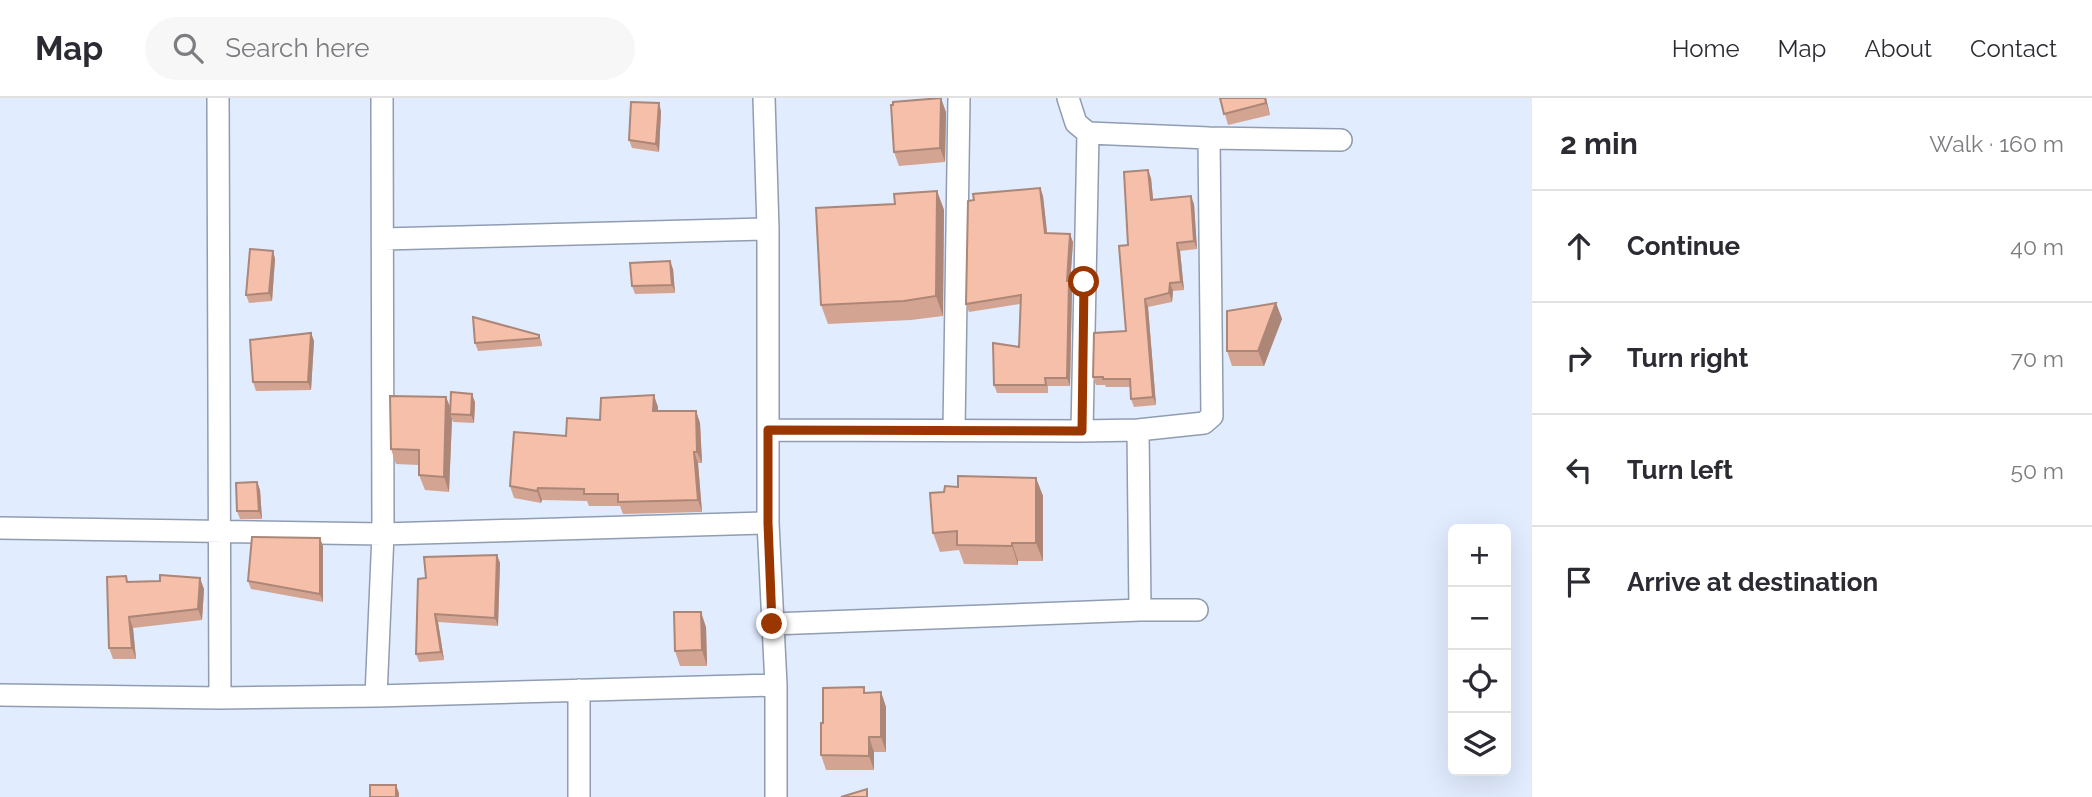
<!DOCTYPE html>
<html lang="en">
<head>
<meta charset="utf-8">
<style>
	body { margin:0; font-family:Raleway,sans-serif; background:#f7f7f7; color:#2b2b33 }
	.controls { position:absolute; right:21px; bottom:21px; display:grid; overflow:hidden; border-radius:10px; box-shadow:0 7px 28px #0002 }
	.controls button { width:63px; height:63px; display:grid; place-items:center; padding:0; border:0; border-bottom:2px solid #e1e1e2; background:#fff; color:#2b2b33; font:35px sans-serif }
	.stop { position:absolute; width:21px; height:21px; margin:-16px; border:5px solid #9a3700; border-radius:50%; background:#fff }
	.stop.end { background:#9a3700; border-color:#fff; box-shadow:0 2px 7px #0008 }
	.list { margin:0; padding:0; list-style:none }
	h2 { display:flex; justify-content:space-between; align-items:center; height:91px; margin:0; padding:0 28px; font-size:30px }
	h2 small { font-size:23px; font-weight:400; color:#7c7c81 }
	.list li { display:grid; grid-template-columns:46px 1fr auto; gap:21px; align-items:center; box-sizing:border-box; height:112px; padding:0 28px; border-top:2px solid #e1e1e2 }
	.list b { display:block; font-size:26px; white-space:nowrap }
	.list em { font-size:23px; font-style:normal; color:#7c7c81 }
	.icon { flex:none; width:38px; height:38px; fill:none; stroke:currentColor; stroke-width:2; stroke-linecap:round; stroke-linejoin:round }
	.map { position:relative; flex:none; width:1532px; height:699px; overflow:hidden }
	header { display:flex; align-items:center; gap:42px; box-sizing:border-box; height:98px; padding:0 35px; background:#fff; border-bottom:2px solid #e1e1e2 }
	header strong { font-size:33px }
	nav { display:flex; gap:38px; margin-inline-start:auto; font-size:24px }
	.search { width:490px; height:63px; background:#f7f7f7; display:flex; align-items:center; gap:18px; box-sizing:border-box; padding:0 24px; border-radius:38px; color:#7c7c81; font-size:26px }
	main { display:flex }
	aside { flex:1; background:#fff }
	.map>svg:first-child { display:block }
</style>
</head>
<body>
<header>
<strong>Map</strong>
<div class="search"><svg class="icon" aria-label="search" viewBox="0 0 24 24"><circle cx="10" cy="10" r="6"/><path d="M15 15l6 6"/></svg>Search here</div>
<nav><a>Home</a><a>Map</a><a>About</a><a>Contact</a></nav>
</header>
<main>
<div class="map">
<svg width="1532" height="699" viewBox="0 0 1532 699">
	<rect width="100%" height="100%" fill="#e1ecfe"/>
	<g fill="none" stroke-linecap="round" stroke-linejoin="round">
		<g stroke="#909db1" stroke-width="24">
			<path id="minor" d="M218,0L220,600
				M764,0L768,131V425L776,587V699
				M1068,0L1076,25L1088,35L1209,40L1341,42
				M383,141L768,131
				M768,332L1082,333L1138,332L1204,325L1212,318L1209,40
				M954,332L959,0
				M1138,332L1140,512
				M1082,333L1088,35
				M0,430L383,436L768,425
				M772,526L1140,512H1197
				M0,597L220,600L376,598L776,587
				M376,598L383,436L382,0
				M579,699V592"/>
		</g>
		<use href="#minor" stroke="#fff" stroke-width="21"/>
	</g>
	<path fill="#d4a492" d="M1220,0H1266L1270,17L1228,27Z
		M893,7L946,14L945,64L899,68L894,54Z
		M661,13L659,54L632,50L629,42Z
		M1151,80L1153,102L1194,106L1197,151L1180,153L1184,192L1173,193L1172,204L1148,209L1156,307L1134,309L1131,301V289H1106L1105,287H1096L1093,279L1126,233Z
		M1040,90L1043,98L1047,135L1073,144L1070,186L1072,191L1070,288H1048V295H997L994,287L1019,249L1020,206L969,214L966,206L974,102Z
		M937,93L944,112L943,218L911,222L828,226L821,207L895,106Z
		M273,153L275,161L272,203L249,205L246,197Z
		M673,171L675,195L635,196L632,188Z
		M1276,205L1282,221L1264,268H1232L1227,253Z
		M311,235L314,243L311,292L256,293L253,284Z
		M539,237L542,245V248L478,253L475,245Z
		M446,299L450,309L475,304L474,325L453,324L452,321L449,394L425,392L419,377V367L396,366L391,351Z
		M658,309V313H696L700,325L702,365H698L702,414L623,416L620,408H589L587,403L542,402L541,405L514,400L510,388L566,338Z
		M1036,380L1043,398V463H1018V467L964,466L959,452L940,454L933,435L944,394L958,389Z
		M257,384L260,392L262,421H240L237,413Z
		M323,448V504L251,491L248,483Z
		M497,457L500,465L498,528L438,524L444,562L419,564L416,556L426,480Z
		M129,484L204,491L202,522L133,530L136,561H113L109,550Z
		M706,529L707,568H680L675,553Z
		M881,594L886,609V654H874V672H826L821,657L823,625L866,595Z"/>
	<path fill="#ac8677" d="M941,0L946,14L945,64L940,50Z
		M1265,0H1266L1270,17L1266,5Z
		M659,5L661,13L659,54L656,46Z
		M1148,72L1151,80L1154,110L1151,102Z
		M1040,90L1043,98L1048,143L1045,135Z
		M937,93L944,112L943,218L936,198Z
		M1191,98L1194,106L1197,151L1194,143Z
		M1070,136L1073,144L1070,186L1072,191L1070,288L1067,280V183Z
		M1177,145L1180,153L1184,192L1181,184Z
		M273,153L275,161L272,203L269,195Z
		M670,163L673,171L675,195L672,187Z
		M1170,185L1173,193L1172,204L1169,195Z
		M1145,201L1148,209L1156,307L1153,299Z
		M1276,205L1282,221L1264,268L1258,253Z
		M311,235L314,243L311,292L308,284Z
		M472,296L475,304L474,325L471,317Z
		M654,297L658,309L657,325L653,313Z
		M446,299L452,314L450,316L452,321L449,394L444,379Z
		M696,313L700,325L702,365L697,354Z
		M694,354L698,365L702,414L698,402Z
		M1036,380L1043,398V463L1036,445Z
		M257,384L260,392L262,421L259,413Z
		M538,390L542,402L541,405L537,393Z
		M320,440L323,448V504L320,496Z
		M1012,445L1018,463V467L1012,448Z
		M497,457L500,465L498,528L495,520Z
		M200,480L204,491L202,522L198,511Z
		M701,514L706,529L707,568L702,552Z
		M435,516L438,524L444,562L441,554Z
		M129,519L133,530L136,561L132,550Z
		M881,594L886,609V654L881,639Z
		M869,639L874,654V672L869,658Z
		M396,687L399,695V699H396Z"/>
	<path fill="#f6bfaa" stroke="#ac8677" stroke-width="2" d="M941,0L940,50L894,54L891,7H893V4Z
		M1220,0H1265L1266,5L1224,16Z
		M631,4L659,5L656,46L629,42Z
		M1148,72L1151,102L1191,98L1194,143L1177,145L1181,184L1170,185L1169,195L1145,201L1153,299L1131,301L1130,281H1103V279H1093L1094,235L1126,233L1119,148L1128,147L1124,74Z
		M1040,90L1045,135L1070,136L1067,183H1069L1067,280H1045L1046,287H994L993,245L1019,249L1021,197L966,206L968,103L974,102L973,96Z
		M937,93L936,198L904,203L821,207L816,110L895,106L894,96Z
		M250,151L273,153L269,195L246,197Z
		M670,163L672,187L632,188L630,165Z
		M1276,205L1258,253H1227V213Z
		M473,219L539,237V240L475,245Z
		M311,235L308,284H253L250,242Z
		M451,294L472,296L471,317L450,316Z
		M654,297L653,313H696L697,354H694L698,402L618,404V396H584V391L538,390L537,393L510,388L514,334L566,338L567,320L600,322L601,300Z
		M390,298L446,299L444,379L419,377V352L391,351Z
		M958,378L1036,380V445H1012V448L957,447V433L933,435L930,395L944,394L945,388L958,389Z
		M257,384L259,413H237L236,385Z
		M252,439L320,440V496L248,483Z
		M497,457L495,520L435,516L441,554L416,556L418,481L426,480L424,459Z
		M160,477L200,480L198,511L129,519L132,550H109L107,479L126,478L127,484L160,483Z
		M674,514H701L702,552L675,553Z
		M864,589V595L881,594V639H869V658L821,657V625H823V590Z
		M370,687H396V699H370Z
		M867,691V699H841Z"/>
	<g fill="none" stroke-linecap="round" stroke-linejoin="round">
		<path stroke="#9a3700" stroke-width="9" d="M772,526L768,425V332L1082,333L1084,184"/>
	</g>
</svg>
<div class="controls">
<button>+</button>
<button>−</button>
<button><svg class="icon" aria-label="locate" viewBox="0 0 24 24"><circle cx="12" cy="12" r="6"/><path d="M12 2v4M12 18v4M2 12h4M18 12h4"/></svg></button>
<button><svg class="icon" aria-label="layers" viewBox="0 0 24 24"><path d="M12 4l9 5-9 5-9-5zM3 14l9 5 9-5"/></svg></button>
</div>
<div class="stop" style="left:1084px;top:184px"></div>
<div class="stop end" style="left:772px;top:526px"></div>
</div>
<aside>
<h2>2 min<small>Walk · 160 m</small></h2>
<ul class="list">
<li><svg class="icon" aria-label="ahead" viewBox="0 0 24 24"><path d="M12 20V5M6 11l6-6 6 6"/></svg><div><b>Continue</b></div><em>40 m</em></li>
<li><svg class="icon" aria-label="right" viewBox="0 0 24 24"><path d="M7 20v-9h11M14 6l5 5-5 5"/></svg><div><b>Turn right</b></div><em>70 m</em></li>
<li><svg class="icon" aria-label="left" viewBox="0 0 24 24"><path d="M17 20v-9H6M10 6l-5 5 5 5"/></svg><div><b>Turn left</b></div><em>50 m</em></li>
<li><svg class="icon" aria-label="arrive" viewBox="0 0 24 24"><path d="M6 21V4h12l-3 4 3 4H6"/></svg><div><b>Arrive at destination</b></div></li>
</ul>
</aside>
</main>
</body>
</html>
